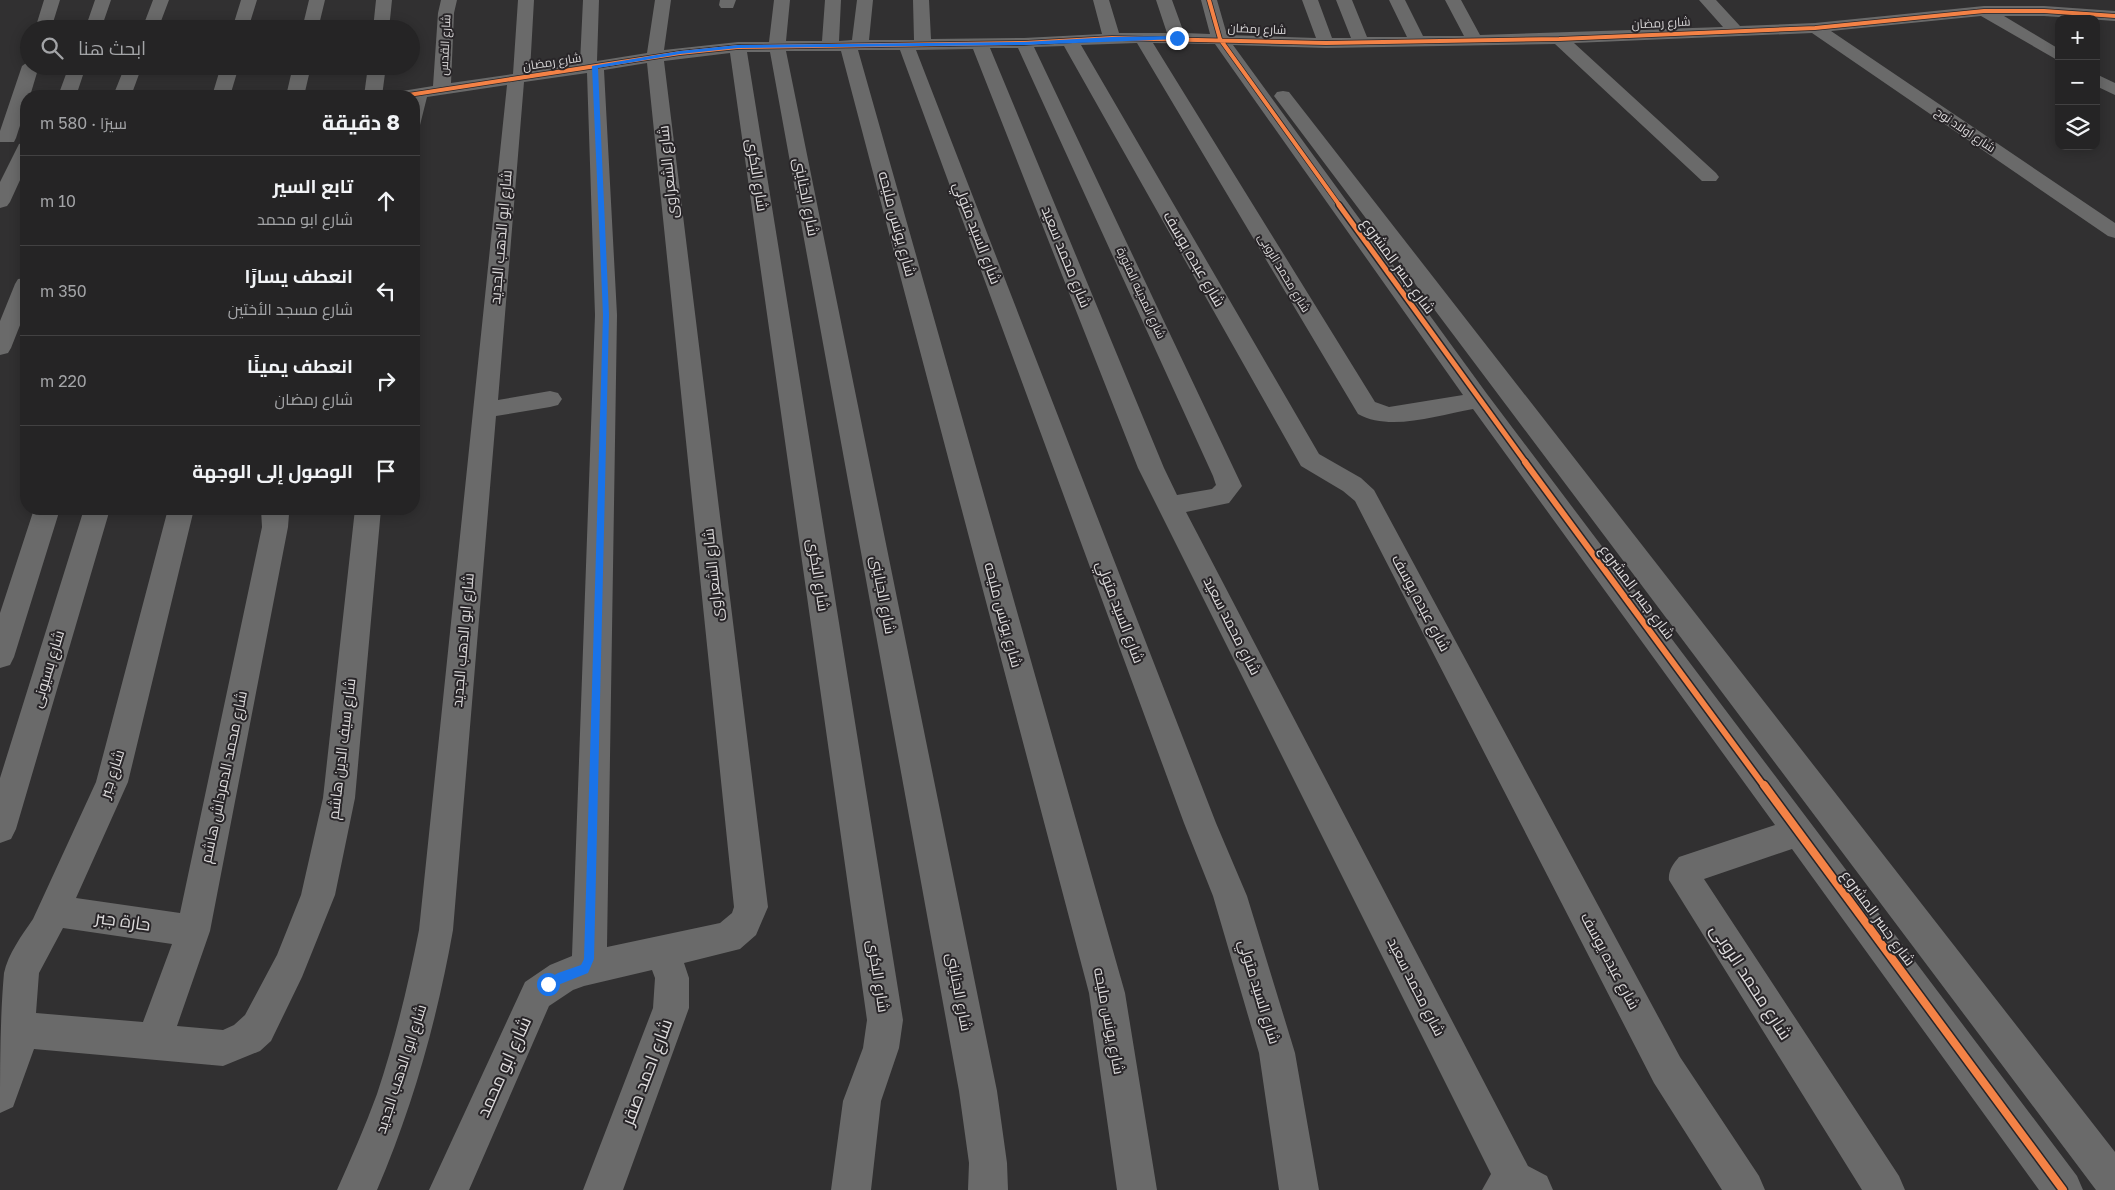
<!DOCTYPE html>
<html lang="ar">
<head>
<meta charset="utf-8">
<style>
	body { margin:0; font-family:"Golos Text",Cairo,sans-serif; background:#313032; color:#f1f3f6; direction:rtl }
	.controls { position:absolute; right:15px; top:15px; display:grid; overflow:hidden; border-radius:10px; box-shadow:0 2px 12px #0003 }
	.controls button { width:45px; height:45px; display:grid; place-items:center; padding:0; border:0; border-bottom:1px solid #424142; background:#252425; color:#f1f3f6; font:25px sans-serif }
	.stop { position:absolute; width:15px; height:15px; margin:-11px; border:4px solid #1a73e8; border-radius:50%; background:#fff }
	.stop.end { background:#1a73e8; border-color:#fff; box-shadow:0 1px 5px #0008 }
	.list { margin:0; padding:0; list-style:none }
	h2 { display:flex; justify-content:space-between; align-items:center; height:65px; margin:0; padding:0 20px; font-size:21px }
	h2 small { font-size:16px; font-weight:400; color:#a3a4a7 }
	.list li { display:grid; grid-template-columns:32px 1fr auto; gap:15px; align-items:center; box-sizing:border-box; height:90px; padding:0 20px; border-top:1px solid #424142 }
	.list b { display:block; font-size:19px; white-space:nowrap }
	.list p { margin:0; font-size:16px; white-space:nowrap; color:#a3a4a7 }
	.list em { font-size:16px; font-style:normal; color:#a3a4a7 }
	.icon { flex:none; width:28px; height:28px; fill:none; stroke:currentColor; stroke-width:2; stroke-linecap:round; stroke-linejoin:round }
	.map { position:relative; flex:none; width:2115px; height:1190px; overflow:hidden; direction:ltr }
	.search { position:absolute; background:#252425; box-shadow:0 2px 12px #0003; left:20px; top:20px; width:400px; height:55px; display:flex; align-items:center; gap:12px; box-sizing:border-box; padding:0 18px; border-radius:28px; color:#a3a4a7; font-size:19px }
	.panel { position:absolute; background:#252425; box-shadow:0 2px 12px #0003; left:20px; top:90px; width:400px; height:425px; border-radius:20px; direction:rtl }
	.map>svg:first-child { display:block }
</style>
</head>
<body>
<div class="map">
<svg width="2115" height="1190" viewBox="0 0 2115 1190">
	<rect width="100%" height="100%" fill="#313031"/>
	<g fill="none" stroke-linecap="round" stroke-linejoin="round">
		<path fill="#6a6a6a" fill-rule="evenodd" d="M44,0H60L51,29H35Z
			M95,0H111L101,29H85Z
			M153,0H169L158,29H142Z
			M241,0H257L248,29H232Z
			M309,0H325L318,29H302Z
			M376,0H392L389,29H373Z
			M441,0H457L454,13L451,83L513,74L518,0H534L530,71L580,63L583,0H599L597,61L647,53L655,0H671L664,50L738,42H769L774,0H790L786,41H822L825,0H841L839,41L852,40L857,0H873L869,40H914L913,0H929L931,39L1024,38L1102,34L1093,0H1109L1119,33H1167L1156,0H1172L1184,33L1210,34L1201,0H1217L1227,35L1316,38L1302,0H1318L1332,38H1351L1336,0H1352L1367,37H1407L1389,0H1405L1423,36H1464L1445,0H1461L1480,35L1723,27L1699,0H1716L1740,26L1815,23L1984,6H2044L2115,11V21L2044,16H2004L2059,49V61L1981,16L1831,31L2115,223V238L2108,236L1812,33L1574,43L1716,173L1719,177L1716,181H1702L1555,44L1326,48L1233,45L1487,394L2077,1176L2083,1190H2039L1792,849L1704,879L1899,1176L1905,1190H1862L1669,880C1668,871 1673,864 1679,857L1775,825L1473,409C1438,415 1390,432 1358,414L1137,43L1081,45L1319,454L1361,478L1374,490L1680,1057L1759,1176L1765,1190H1722L1654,1083L1355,501L1343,491L1301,466L1064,46L1034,47L1242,486L1229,503L1186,512L1528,1166L1547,1176L1553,1190H1482L1491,1174L1138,468L973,49L916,50L1216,823L1247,896L1295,1053L1319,1190H1279L1259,1053L1213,896L1184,823L900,50H858L1125,993L1157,1190H1117L1089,993L841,51H786L997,1091L1007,1163L1008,1190H968L969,1163L959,1091L770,52H747L903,1020L899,1048L881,1101L871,1190H831L843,1101L863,1048L867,1020L730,53L664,61L768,907L756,935L740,949L684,963L689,978V1008L623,1190H583L653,1008L655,978L652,970L584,986L573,990L549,1006L469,1190H429L525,982L550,965L572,956L595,315L587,73L524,82L498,400L550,391L558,393L562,399L558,405L550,407L496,416L453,930C437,1020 413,1106 377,1190H337C351,1158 365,1127 377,1094C395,1040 408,986 419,930L507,85L427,97L420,125L414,126V96H393L396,92L433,86L438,13ZM1153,43L1215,44L1463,395L1389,407L1375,402ZM990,48H1018L1213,476L1216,485L1212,489L1177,495L1164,468ZM647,63L734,907L732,913L720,923L607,947L617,315L604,70Z
			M720,0H736L733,8H721L719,5Z
			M29,61V66H39L30,96H26V107L16,138L14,142H0V131L22,66Z
			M69,66H86L76,96H58Z
			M125,66H142L131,96H113Z
			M221,66H239L230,96H212Z
			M293,66H311L304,96H286Z
			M368,66H386L382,96H364Z
			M2096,74L2115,83V95L2096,86Z
			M1283,91L1289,92L2115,1152V1190H2096L1277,100L1274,96L1277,92Z
			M26,142V167L10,202L7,206L0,208V182L19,144Z
			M26,278V310L11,348L8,353L0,355V321L15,284L18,279Z
			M34,509H60L14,657L10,665L0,668V613Z
			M84,509H110L16,829L11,839L0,843V778Z
			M168,509H194L128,782L76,898L180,913L262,527L261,509H287L289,514L288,527L210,931L177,1026L223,1030L234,1025L245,1015L277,955L301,895L323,798L355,509H381L355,798L335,895L302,977L271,1041L260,1051L223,1066L34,1049L13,1107L0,1113C0,1067 0,1018 4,973C8,954 22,935 33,919L96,782ZM63,928L172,944L143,1022L36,1013L39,973Z"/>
		<g stroke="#282528" stroke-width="5.5">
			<path id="cycleway-far3" d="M1209,0L1220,39L1340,206
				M402,96L680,53L738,47L1024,43L1112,38L1326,43L1559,39L1815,28L1984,11H2044L2115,16"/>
		</g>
		<g stroke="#282528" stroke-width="8">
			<path id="cycleway-far2" d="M1339,205L1526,463"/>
		</g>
		<g stroke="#282528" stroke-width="9">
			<path id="cycleway-far1" d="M1525,462L1764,786"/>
		</g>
		<g stroke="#282528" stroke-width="11">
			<path id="cycleway" d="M1764,785L2063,1190"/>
		</g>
		<use href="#cycleway-far3" stroke="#f48246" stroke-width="4"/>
		<use href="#cycleway-far2" stroke="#f48246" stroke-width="5"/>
		<use href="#cycleway-far1" stroke="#f48246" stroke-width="6"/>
		<use href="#cycleway" stroke="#f48246" stroke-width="8"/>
	</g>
	<path fill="#1a73e8" d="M1177,36L1179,39L1024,45L738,48L680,54L598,68L609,315L594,959L588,973L548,989L544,988V981L558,973L581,965L584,959L603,315L592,66L680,51L738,45L1024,42L1112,37Z"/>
	<g text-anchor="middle" stroke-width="4" stroke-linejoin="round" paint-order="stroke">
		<g font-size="12" fill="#dcdadb" stroke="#282528">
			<text transform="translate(1661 23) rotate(-3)" y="4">شارع رمضان</text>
			<text transform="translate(1257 29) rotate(2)" y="4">شارع رمضان</text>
			<text transform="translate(445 45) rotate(-87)" y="4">شارع القدس</text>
			<text transform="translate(552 62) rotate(-9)" y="4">شارع رمضان</text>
			<text transform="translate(1965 130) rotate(34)" y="4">شارع اولاد نوح</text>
			<text transform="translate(1284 273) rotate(59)" y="4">شارع محمد الروبى</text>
			<text transform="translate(1141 293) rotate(65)" y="4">شارع المدينه المنورة</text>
		</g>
		<g font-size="15" fill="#dcdadb" stroke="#282528">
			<text transform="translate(668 172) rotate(-96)" y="5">شارع الشعراوى</text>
			<text transform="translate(757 175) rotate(81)" y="5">شارع البكرى</text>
			<text transform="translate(806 197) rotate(79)" y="5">شارع الجناينى</text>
			<text transform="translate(897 224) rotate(75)" y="5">شارع يونس مليحه</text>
			<text transform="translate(977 233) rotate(69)" y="5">شارع السيد متولي</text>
			<text transform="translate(501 237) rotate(-85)" y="5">شارع ابو الدهب الجديد</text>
			<text transform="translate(1066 257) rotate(68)" y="5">شارع محمد سعيد</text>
			<text transform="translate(1194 259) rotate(60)" y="5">شارع عبده يوسف</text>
			<text transform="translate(1398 266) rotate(54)" y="5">شارع جسر المشروع</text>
			<text transform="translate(713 575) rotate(-96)" y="5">شارع الشعراوى</text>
			<text transform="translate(818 575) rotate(81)" y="5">شارع البكرى</text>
			<text transform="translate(1637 592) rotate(53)" y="5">شارع جسر المشروع</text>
			<text transform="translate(883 595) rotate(79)" y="5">شارع الجناينى</text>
			<text transform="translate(1421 603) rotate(62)" y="5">شارع عبده يوسف</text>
			<text transform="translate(1120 612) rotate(69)" y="5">شارع السيد متولي</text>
			<text transform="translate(1003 615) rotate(75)" y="5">شارع يونس مليحه</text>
			<text transform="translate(1232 626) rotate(63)" y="5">شارع محمد سعيد</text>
			<text transform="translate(463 640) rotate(-85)" y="5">شارع ابو الدهب الجديد</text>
			<text transform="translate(48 669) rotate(-73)" y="5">شارع بسيونى</text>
			<text transform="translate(342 749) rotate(-83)" y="5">شارع سيف الدين هاشم</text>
			<text transform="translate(112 774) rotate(-72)" y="5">شارع جبر</text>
			<text transform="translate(224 777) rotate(-78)" y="5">شارع محمد الدمرداش هاشم</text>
			<text transform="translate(1878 918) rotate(54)" y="5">شارع جسر المشروع</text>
			<text transform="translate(1610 961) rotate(62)" y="5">شارع عبده يوسف</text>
			<text transform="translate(878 976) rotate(81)" y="5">شارع البكرى</text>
			<text transform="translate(1416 987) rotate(63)" y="5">شارع محمد سعيد</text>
			<text transform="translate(959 992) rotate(79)" y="5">شارع الجناينى</text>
			<text transform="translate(1259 992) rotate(73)" y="5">شارع السيد متولي</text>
			<text transform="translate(1109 1021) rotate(79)" y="5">شارع يونس مليحه</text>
			<text transform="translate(401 1069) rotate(-72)" y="5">شارع ابو الدهب الجديد</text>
		</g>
		<g font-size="18" fill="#dcdadb" stroke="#282528">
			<text transform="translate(123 921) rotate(8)" y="6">حارة جبر</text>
			<text transform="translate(1751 982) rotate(57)" y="6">شارع محمد الروبى</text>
			<text transform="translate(504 1067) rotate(-66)" y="6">شارع ابو محمد</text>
			<text transform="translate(647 1072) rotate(-69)" y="6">شارع احمد صقر</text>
		</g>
	</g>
</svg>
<div class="controls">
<button>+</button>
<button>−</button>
<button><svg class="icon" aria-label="layers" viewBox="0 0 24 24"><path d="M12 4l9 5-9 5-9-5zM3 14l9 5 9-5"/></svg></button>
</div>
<div class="stop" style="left:548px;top:984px"></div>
<div class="stop end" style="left:1177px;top:38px"></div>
<div class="search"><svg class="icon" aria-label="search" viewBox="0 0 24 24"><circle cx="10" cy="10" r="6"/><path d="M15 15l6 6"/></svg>ابحث هنا</div>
<section class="panel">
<h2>8 دقيقة<small>سيرًا · 580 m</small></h2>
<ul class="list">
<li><svg class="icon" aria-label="ahead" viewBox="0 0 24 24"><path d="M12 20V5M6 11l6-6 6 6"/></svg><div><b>تابع السير</b><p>شارع ابو محمد</p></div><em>10 m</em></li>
<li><svg class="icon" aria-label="left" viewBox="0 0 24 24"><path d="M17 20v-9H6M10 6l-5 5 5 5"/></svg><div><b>انعطف يسارًا</b><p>شارع مسجد الأختين</p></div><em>350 m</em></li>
<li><svg class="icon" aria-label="right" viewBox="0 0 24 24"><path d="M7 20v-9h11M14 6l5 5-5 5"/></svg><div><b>انعطف يمينًا</b><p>شارع رمضان</p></div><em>220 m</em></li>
<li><svg class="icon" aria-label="arrive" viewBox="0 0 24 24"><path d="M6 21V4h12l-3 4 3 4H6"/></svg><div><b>الوصول إلى الوجهة</b></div></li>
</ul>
</section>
</div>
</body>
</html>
